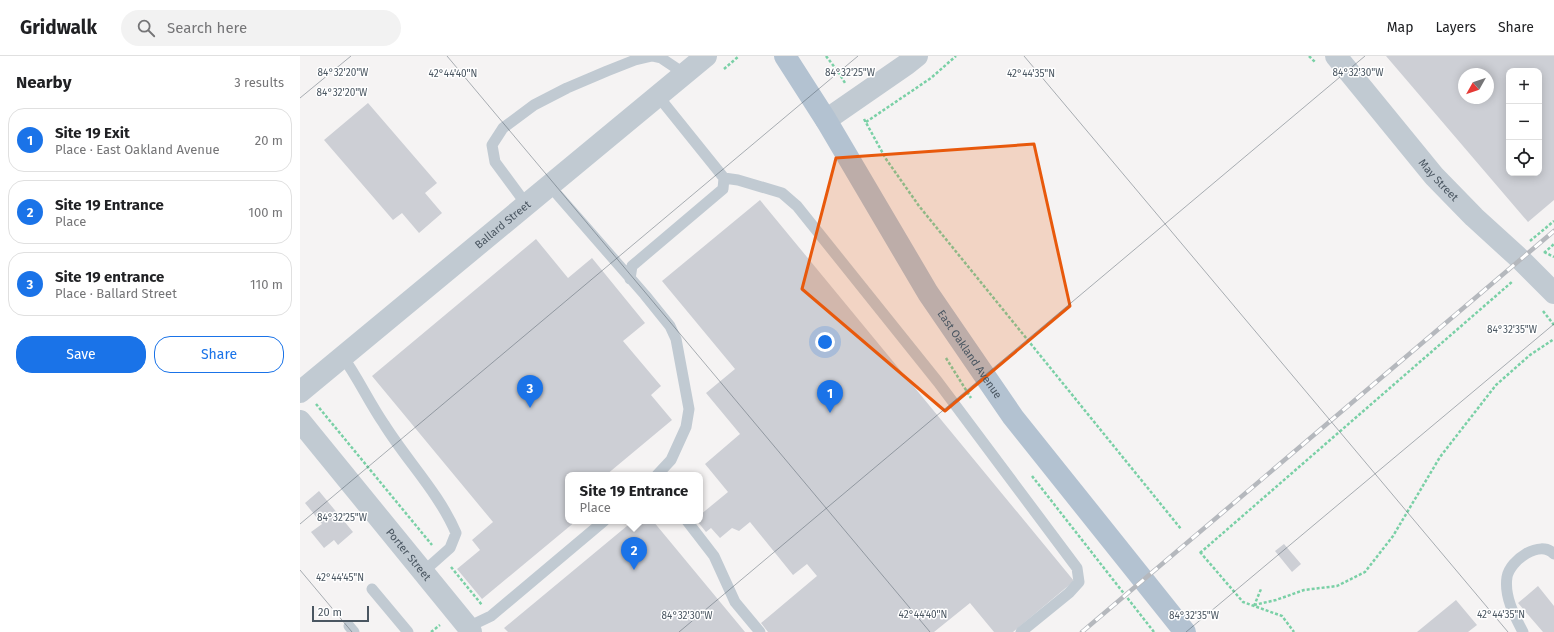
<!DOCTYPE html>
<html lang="en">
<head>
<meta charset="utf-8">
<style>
	body { margin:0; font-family:"Fira Sans",sans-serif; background:#f2f2f2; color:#202124 }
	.controls { position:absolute; right:12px; top:12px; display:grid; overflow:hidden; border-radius:8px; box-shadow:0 2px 10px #0003 }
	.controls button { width:36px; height:36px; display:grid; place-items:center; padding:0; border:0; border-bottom:1px solid #e0e0e0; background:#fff; color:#202124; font:20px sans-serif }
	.compass { position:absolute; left:1158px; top:12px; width:36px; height:36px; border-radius:50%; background:#fff; box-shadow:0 2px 10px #0003; rotate:230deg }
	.scale { position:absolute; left:12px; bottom:10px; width:57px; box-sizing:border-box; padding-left:4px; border:2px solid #4a5661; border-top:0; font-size:11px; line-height:14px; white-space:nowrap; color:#4a5661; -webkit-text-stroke:3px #fff; paint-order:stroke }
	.you { position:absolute; left:525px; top:286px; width:14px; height:14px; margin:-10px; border:3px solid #fff; border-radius:50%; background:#1a73e8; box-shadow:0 0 0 6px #1a73e833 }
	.badge { display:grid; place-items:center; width:26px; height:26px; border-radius:50%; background:#1a73e8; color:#fff; font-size:13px; font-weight:700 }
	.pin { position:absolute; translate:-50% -33px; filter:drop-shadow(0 1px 2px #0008) }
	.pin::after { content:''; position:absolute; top:21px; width:14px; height:12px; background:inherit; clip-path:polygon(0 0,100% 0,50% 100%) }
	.popup { position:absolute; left:265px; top:416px; width:138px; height:52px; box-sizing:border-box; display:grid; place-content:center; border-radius:8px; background:#fff; filter:drop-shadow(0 1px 3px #0005); font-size:13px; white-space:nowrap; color:#757577 }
	.popup b { font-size:15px; color:#202124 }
	.popup::after { content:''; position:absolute; left:50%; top:100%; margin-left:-8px; border:8px solid transparent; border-top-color:#fff }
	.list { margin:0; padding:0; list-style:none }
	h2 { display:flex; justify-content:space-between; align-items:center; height:52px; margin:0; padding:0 16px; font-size:17px }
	h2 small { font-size:13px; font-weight:400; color:#757577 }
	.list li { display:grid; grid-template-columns:26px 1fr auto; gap:12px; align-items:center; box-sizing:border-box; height:64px; margin:0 8px 8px; padding:0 8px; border:1px solid #e0e0e0; border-radius:16px }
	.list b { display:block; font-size:15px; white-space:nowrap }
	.list p { margin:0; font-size:13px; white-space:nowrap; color:#757577 }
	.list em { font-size:13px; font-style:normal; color:#757577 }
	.actions { display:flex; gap:8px; padding:12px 16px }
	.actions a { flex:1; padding:9px 0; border:1px solid #1a73e8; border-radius:16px; text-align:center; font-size:14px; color:#1a73e8 }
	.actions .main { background:#1a73e8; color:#fff }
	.icon { flex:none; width:22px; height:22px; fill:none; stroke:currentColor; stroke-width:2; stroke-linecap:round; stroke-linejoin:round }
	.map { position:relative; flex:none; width:1254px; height:576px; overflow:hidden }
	header { display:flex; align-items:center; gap:24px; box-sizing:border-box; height:56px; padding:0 20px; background:#fff; border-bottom:1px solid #e0e0e0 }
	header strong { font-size:19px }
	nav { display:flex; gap:22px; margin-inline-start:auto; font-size:14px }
	.search { width:280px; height:36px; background:#f2f2f2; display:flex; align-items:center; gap:10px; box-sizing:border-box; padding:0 14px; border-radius:22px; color:#757577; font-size:15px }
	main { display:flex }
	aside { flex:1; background:#fff }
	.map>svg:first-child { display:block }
</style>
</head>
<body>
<header>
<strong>Gridwalk</strong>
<div class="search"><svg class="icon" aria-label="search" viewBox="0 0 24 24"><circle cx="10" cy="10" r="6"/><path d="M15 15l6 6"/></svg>Search here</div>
<nav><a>Map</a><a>Layers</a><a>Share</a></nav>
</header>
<main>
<aside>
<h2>Nearby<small>3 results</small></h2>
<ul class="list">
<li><span class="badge">1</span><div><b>Site 19 Exit</b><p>Place · East Oakland Avenue</p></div><em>20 m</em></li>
<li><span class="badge">2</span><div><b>Site 19 Entrance</b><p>Place</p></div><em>100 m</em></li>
<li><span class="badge">3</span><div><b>Site 19 entrance</b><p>Place · Ballard Street</p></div><em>110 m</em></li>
</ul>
<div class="actions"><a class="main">Save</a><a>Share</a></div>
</aside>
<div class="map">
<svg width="1254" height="576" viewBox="0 0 1254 576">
	<rect width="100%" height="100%" fill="#f5f3f3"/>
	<path fill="#cdcfd5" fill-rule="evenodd" d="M1086,0H1254V144L1228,166ZM1209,15H1239V117H1209ZM1164,18H1188V42H1164Z
		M68,47L137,127L125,137L142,157L119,177L102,157L93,164L24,84Z
		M460,144L774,525L713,576H694L670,547L634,576H468L461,567L517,520L507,508L493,519L450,466L439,475L432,472L420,482L411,472L406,476L397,465H400V459L428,436L405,408L440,378L406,337L435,313L362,225Z
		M236,183L268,222L292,202L345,267L323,285L361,330L351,339L372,364L306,419H268V465H276L182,543L157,513L180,494L172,484L193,466L72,320Z
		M19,435L53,476L38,489L34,484L24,492L11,476L22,468L5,447Z
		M333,465H353L445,576H208L204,572Z
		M984,488L1001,508L992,516L975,495Z
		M1238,530L1254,550V576H1243L1218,547Z
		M1156,544L1177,569L1168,576H1117Z"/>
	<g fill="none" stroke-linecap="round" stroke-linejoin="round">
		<path stroke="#7ad0a6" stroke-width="2.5" stroke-dasharray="3 2" stroke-linecap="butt" d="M526,0L539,17L545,27
			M1009,0L1016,7
			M424,13L439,0
			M564,63L586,103L619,150L881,473
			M566,66L631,22L656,0
			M1230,185L1254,165
			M1244,196L1254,201
			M1244,197L1254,188
			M1243,255L1254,269
			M646,302L671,342
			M16,348L132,489
			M732,420L854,576
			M900,496L943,546L982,560L994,576
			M900,497L1213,225
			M151,511L182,549
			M954,549L976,544L1004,534L1037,530L1065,516L1093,480L1140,401L1196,329L1230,299L1254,283
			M954,550L961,533
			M131,576L140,569"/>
		<path stroke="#c1cad2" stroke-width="11" d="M352,0L361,2L385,18
			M424,122L438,124L482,137L497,150L638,326L777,512L779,526L769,537L721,576
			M249,129L345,239L370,270L376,283L389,353L386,371L371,404L357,419
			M226,148L195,106L192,89L203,72L234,49L267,32L307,15L335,4L352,0
			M330,223L332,210L423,133L424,122L358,40
			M43,301C58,322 69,346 84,368C107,405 139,437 156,477L150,492L123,516
			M387,465L414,500L435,546L460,576
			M72,533L108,576
			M49,570L54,576
			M168,571L191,560L304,465
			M1223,576C1214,559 1204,540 1207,521C1210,504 1240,483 1254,498"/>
		<g stroke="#c1cad2" stroke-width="22">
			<path id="s1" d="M1036,0L1134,120L1174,161L1220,203L1254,237"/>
			<path d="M526,64L607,8L617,0"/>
			<path id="s2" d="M0,336L406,0"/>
			<path id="s3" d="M0,365L168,571L171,576"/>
		</g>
		<path stroke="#b3c2d1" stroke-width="22" id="s4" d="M485,0L526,64L628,237L713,361L885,576"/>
		<g stroke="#b5b8bd" stroke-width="4.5">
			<path id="rail" d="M782,576L1254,175"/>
		</g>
		<use href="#rail" stroke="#fff" stroke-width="3" stroke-dasharray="9" stroke-linecap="butt"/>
	</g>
	<path fill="#e8590c" fill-opacity="0.2" stroke="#e8590c" stroke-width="3" stroke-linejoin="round" d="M734,88L770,250L645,355L502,233L536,102Z"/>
	<path fill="none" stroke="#4a5661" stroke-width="1" stroke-opacity="0.45" d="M147,0L630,576M724,0L1208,576M0,42L51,0M0,468L558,0M0,514L52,576M379,576L1065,0M886,576L1254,268"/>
	<g text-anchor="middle" stroke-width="3" stroke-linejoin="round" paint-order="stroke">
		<g font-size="11" fill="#4a5661" stroke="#fff">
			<text dy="4" stroke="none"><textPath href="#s1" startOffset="161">May Street</textPath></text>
			<text dy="4" stroke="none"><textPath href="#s2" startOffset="263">Ballard Street</textPath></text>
			<text dy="4" stroke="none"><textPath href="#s4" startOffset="351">East Oakland Avenue</textPath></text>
			<text dy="4" stroke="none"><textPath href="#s3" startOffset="172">Porter Street</textPath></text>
		</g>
	</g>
	<g font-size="10" text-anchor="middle" fill="#4a5661" stroke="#fff" stroke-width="3" stroke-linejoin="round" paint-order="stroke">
		<text x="43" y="20">84°32'20"W</text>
		<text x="550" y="20">84°32'25"W</text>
		<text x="1058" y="20">84°32'30"W</text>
		<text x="153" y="21">42°44'40"N</text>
		<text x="731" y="21">42°44'35"N</text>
		<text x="42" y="40">84°32'20"W</text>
		<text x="1212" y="277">84°32'35"W</text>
		<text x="42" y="465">84°32'25"W</text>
		<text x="40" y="525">42°44'45"N</text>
		<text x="623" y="562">42°44'40"N</text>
		<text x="1201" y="562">42°44'35"N</text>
		<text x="387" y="563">84°32'30"W</text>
		<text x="894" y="563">84°32'35"W</text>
	</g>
</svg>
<div class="controls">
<button>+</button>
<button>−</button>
<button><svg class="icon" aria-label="locate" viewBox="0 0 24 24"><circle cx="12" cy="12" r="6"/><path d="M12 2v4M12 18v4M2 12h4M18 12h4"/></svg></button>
</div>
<svg class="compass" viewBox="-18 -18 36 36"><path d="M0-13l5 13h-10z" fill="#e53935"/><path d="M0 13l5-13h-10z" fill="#757577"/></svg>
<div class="scale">20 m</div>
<div class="you"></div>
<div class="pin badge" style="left:530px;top:357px">1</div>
<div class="pin badge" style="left:334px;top:514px">2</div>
<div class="popup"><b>Site 19 Entrance</b>Place</div>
<div class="pin badge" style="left:230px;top:352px">3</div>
</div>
</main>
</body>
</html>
